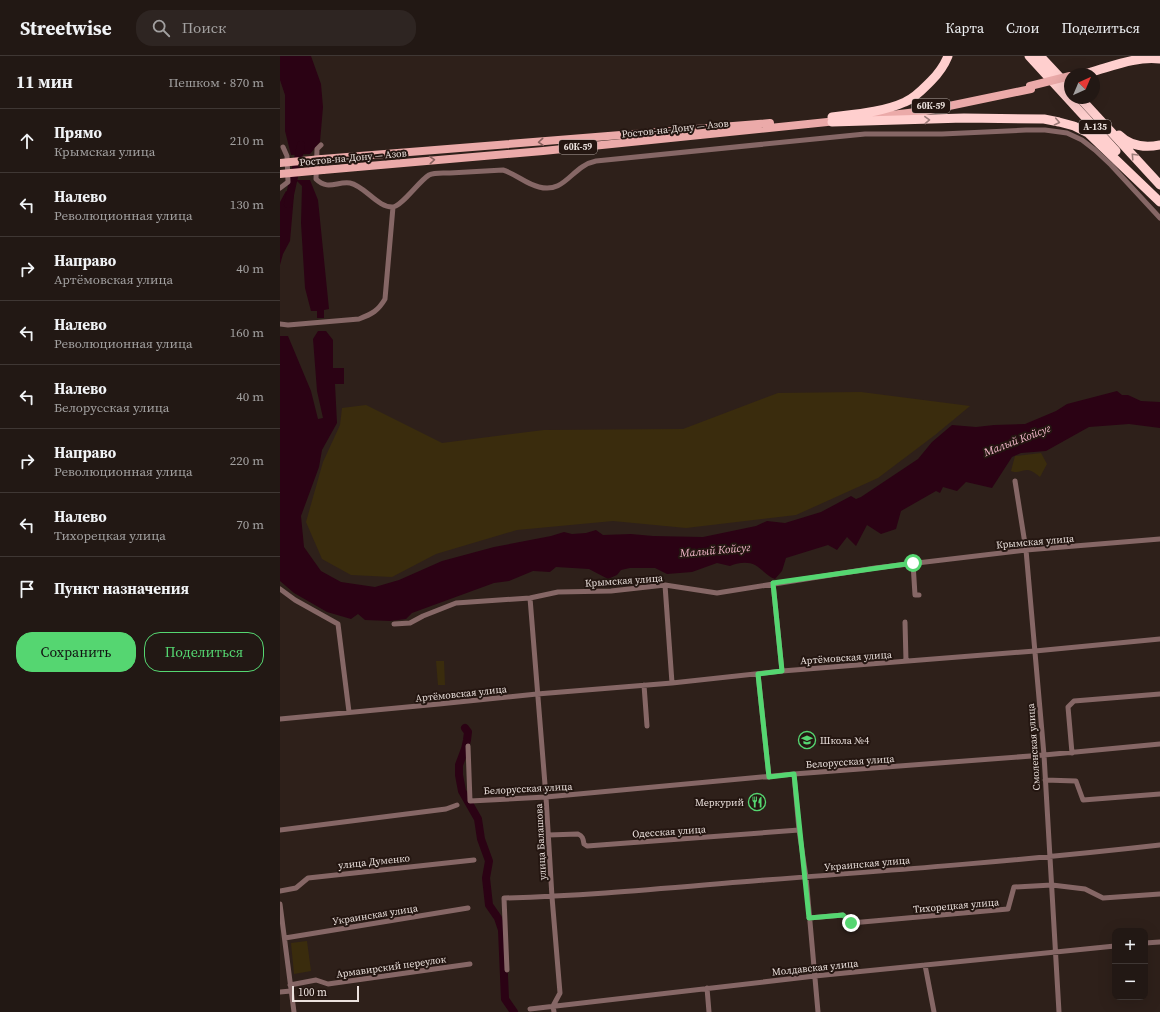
<!DOCTYPE html>
<html lang="ru">
<head>
<meta charset="utf-8">
<style>
	body { margin:0; font-family:"Source Serif 4",serif; background:#2e2522; color:#f1f3f6 }
	.controls { position:absolute; right:12px; bottom:12px; display:grid; overflow:hidden; border-radius:8px; box-shadow:0 4px 16px #0002 }
	.controls button { width:36px; height:36px; display:grid; place-items:center; padding:0; border:0; border-bottom:1px solid #3f3734; background:#221814; color:#f1f3f6; font:20px sans-serif }
	.compass { position:absolute; left:784px; top:12px; width:36px; height:36px; border-radius:50%; background:#221814; box-shadow:0 4px 16px #0002; rotate:44deg }
	.scale { position:absolute; left:12px; bottom:10px; width:67px; box-sizing:border-box; padding-left:4px; border:2px solid #ebe1dd; border-top:0; font-size:11px; line-height:14px; white-space:nowrap; color:#ebe1dd; -webkit-text-stroke:3px #241611; paint-order:stroke }
	.stop { position:absolute; width:12px; height:12px; margin:-9px; border:3px solid #55d671; border-radius:50%; background:#fff }
	.stop.end { background:#55d671; border-color:#fff; box-shadow:0 1px 4px #0008 }
	.list { margin:0; padding:0; list-style:none }
	h2 { display:flex; justify-content:space-between; align-items:center; height:52px; margin:0; padding:0 16px; font-size:17px }
	h2 small { font-size:13px; font-weight:400; color:#a2a0a0 }
	.list li { display:grid; grid-template-columns:26px 1fr auto; gap:12px; align-items:center; box-sizing:border-box; height:64px; padding:0 16px; border-top:1px solid #3f3734 }
	.list b { display:block; font-size:15px; white-space:nowrap }
	.list p { margin:0; font-size:13px; white-space:nowrap; color:#a2a0a0 }
	.list em { font-size:13px; font-style:normal; color:#a2a0a0 }
	.actions { display:flex; gap:8px; padding:12px 16px }
	.actions a { flex:1; padding:9px 0; border:1px solid #55d671; border-radius:16px; text-align:center; font-size:14px; color:#55d671 }
	.actions .main { background:#55d671; color:#111 }
	.icon { flex:none; width:22px; height:22px; fill:none; stroke:currentColor; stroke-width:2; stroke-linecap:round; stroke-linejoin:round }
	.map { position:relative; flex:none; width:880px; height:956px; overflow:hidden }
	header { display:flex; align-items:center; gap:24px; box-sizing:border-box; height:56px; padding:0 20px; background:#221814; border-bottom:1px solid #3f3734 }
	header strong { font-size:19px }
	nav { display:flex; gap:22px; margin-inline-start:auto; font-size:14px }
	.search { width:280px; height:36px; background:#2e2522; display:flex; align-items:center; gap:10px; box-sizing:border-box; padding:0 14px; border-radius:16px; color:#a2a0a0; font-size:15px }
	main { display:flex }
	aside { flex:1; background:#221814 }
	.map>svg:first-child { display:block }
</style>
</head>
<body>
<header>
<strong>Streetwise</strong>
<div class="search"><svg class="icon" aria-label="search" viewBox="0 0 24 24"><circle cx="10" cy="10" r="6"/><path d="M15 15l6 6"/></svg>Поиск</div>
<nav><a>Карта</a><a>Слои</a><a>Поделиться</a></nav>
</header>
<main>
<aside>
<h2>11 мин<small>Пешком · 870 m</small></h2>
<ul class="list">
<li><svg class="icon" aria-label="ahead" viewBox="0 0 24 24"><path d="M12 20V5M6 11l6-6 6 6"/></svg><div><b>Прямо</b><p>Крымская улица</p></div><em>210 m</em></li>
<li><svg class="icon" aria-label="left" viewBox="0 0 24 24"><path d="M17 20v-9H6M10 6l-5 5 5 5"/></svg><div><b>Налево</b><p>Революционная улица</p></div><em>130 m</em></li>
<li><svg class="icon" aria-label="right" viewBox="0 0 24 24"><path d="M7 20v-9h11M14 6l5 5-5 5"/></svg><div><b>Направо</b><p>Артёмовская улица</p></div><em>40 m</em></li>
<li><svg class="icon" aria-label="left" viewBox="0 0 24 24"><path d="M17 20v-9H6M10 6l-5 5 5 5"/></svg><div><b>Налево</b><p>Революционная улица</p></div><em>160 m</em></li>
<li><svg class="icon" aria-label="left" viewBox="0 0 24 24"><path d="M17 20v-9H6M10 6l-5 5 5 5"/></svg><div><b>Налево</b><p>Белорусская улица</p></div><em>40 m</em></li>
<li><svg class="icon" aria-label="right" viewBox="0 0 24 24"><path d="M7 20v-9h11M14 6l5 5-5 5"/></svg><div><b>Направо</b><p>Революционная улица</p></div><em>220 m</em></li>
<li><svg class="icon" aria-label="left" viewBox="0 0 24 24"><path d="M17 20v-9H6M10 6l-5 5 5 5"/></svg><div><b>Налево</b><p>Тихорецкая улица</p></div><em>70 m</em></li>
<li><svg class="icon" aria-label="arrive" viewBox="0 0 24 24"><path d="M6 21V4h12l-3 4 3 4H6"/></svg><div><b>Пункт назначения</b></div></li>
</ul>
<div class="actions"><a class="main">Сохранить</a><a>Поделиться</a></div>
</aside>
<div class="map">
<svg width="880" height="956" viewBox="0 0 880 956">
	<rect width="100%" height="100%" fill="#2e201a"/>
	<path fill="#3a2c0d" d="M581,336L690,350L655,379L598,422L516,459L406,472L333,465L237,474L156,498L112,521L71,519L42,503L26,466L43,406L60,369L62,352L86,349L162,387L264,374L403,373L498,337Z
		M761,397L767,408L760,421C756,418 753,415 748,414C741,414 737,418 731,415L735,400Z
		M156,605H164L165,629H158Z
		M27,885L31,915L14,918L11,887Z"/>
	<path fill="#2b0214" d="M0,0H31L41,28L43,51L40,86L30,98L11,99L5,75V39L0,24Z
		M16,124H30L38,144L49,253L44,254V262H37V255H31L25,232L21,167L22,130Z
		M6,135L14,139L10,185L3,198L0,209V146Z
		M38,275H46L53,284V312H64V328H55L57,367L42,394L39,411L21,460L24,491L41,515L61,526L95,531L119,524L162,505L214,491L271,480L284,476L292,478L306,477L316,474L323,479L351,478L373,480L423,481L476,470L487,465L505,467L541,456L571,440L576,443L581,441L638,403L652,386L672,369L696,371L714,369L745,368L776,355L787,348L837,335L842,339H848L861,345L880,346V372L849,368L809,371L766,395L741,397L732,401L712,432L686,426L677,435L663,431L660,437L656,435L621,455L616,473L601,478L587,469L576,490L567,481L557,494L548,489L506,502L502,515L495,523C487,520 482,513 475,509C468,505 456,507 450,510L437,507L412,516L387,518L375,512H350L341,514L337,519L328,523L309,513L276,511L270,516L253,515L229,525L214,527L132,557L126,563L110,565L85,564L78,558L71,563L47,556L14,537L0,525V280H8L31,335L38,363L43,362L37,335L33,283Z"/>
	<g fill="none" stroke-linecap="round" stroke-linejoin="round">
		<path stroke="#2b0214" stroke-width="8" d="M8,148L21,89
			M185,672L188,676L187,684L185,693L179,709V719L182,735L198,763L201,783L209,805L206,822L209,849L218,862L222,874L225,943L234,956"/>
		<path stroke="#866766" stroke-width="5" d="M41,89L37,93L36,123C48,135 57,125 70,127C85,130 98,152 113,151C122,150 139,125 149,119C155,116 164,117 170,117C188,116 205,115 223,114C236,118 246,128 259,131C286,138 291,110 316,105L585,78H662L746,74H765L787,77L802,84L815,94L831,109L880,162
			M0,132L8,126L7,100L3,91
			M0,268L8,269L79,263C92,258 98,255 105,243L113,151
			M735,425L746,494L764,699L779,956
			M633,507L635,539H639
			M493,527L502,615
			M385,529L392,627
			M0,533L15,544L58,568L69,656
			M250,542L266,741L272,841L280,937L273,950L274,956
			M625,566L626,605
			M114,568L130,567L143,560L176,547L250,542L278,536L331,535L385,529L437,537L595,512L746,494L880,483
			M478,618L489,721
			M364,629L367,670
			M0,663L159,648L257,638L392,627L502,615L755,595L880,583
			M188,690L190,745L266,741L514,718L764,699L880,688
			M792,697L788,651L794,645L880,638
			M514,718L519,774L526,821L538,956
			M765,724L796,725L803,744L880,738
			M0,774L166,753L177,749
			M268,779L298,778C303,780 303,783 304,788L307,790L519,774
			M0,835L16,832L28,822L194,804
			M0,848L14,956
			M529,862L563,859L571,867L728,853L734,831L772,829L805,833L823,842L880,838
			M5,882L188,852
			M865,887L880,886
			M645,909L654,956
			M227,914L224,842C311,840 398,831 485,824C617,814 748,804 880,789
			M10,929L36,924L48,928L190,908
			M427,932L429,956
			M0,936L11,935
			M250,953L535,920L835,890"/>
		<path stroke="#ebaaa9" stroke-width="8" d="M800,18L811,16
			M594,61L645,55L751,33
			M42,103L490,67
			M43,114L263,95L557,65"/>
		<path stroke="#ffcfce" stroke-width="9" d="M749,0L836,95
			M760,0L790,32
			M811,16C833,10 857,0 880,3
			M800,42L880,129
			M552,61C576,58 603,56 625,46C635,42 643,33 651,25C658,18 664,10 668,0
			M552,66L684,62L764,63L779,66L794,70L808,77L880,146
			M839,79C850,90 865,92 880,89"/>
		<path stroke="#ebaaa9" stroke-width="8" d="M750,30L790,20
			M0,107L42,103
			M0,118L43,114"/>
	</g>
	<defs><path id="oneway-chevron" d="M-2-3.5L2.5 0L-2 3.5" fill="none" stroke-width="1.6" stroke-linecap="round" stroke-linejoin="round"/></defs>
	<g stroke="#9c7c79">
		<use href="#oneway-chevron" transform="translate(647 64) rotate(-2)"/>
		<use href="#oneway-chevron" transform="translate(777 66) rotate(12)"/>
		<use href="#oneway-chevron" transform="translate(854 100) rotate(-133)"/>
	</g>
	<g stroke="#88605d">
		<use href="#oneway-chevron" transform="translate(261 86) rotate(175)"/>
		<use href="#oneway-chevron" transform="translate(152 104) rotate(-5)"/>
	</g>
	<g fill="none" stroke-linecap="round" stroke-linejoin="round">
		<path stroke="#55d671" stroke-width="5" d="M571,867L563,859L529,862L514,718L489,721L478,618L502,615L493,527L633,507"/>
	</g>
	<defs>
		<g id="school-ring" transform="scale(0.9)"><circle r="9.5" fill="#241611" stroke="#55d671" stroke-width="1.5"/><path d="M0-5L7-2L0 1L-7-2ZM-4 1L0 2.5L4 1V4Q0 6-4 4Z" fill="#55d671"/></g>
		<g id="restaurant-ring" transform="scale(0.9)"><circle r="9.5" fill="#241611" stroke="#55d671" stroke-width="1.5"/><path d="M-5-6h1v4h1v-4h1v4h1v-4h1v5L-1.5 .5V6h-2V.5L-5-1ZM5-6V6H3V1.5H1.5Q1.5-4 5-6Z" fill="#55d671"/></g>
	</defs>
	<g fill-rule="evenodd">
		<use href="#school-ring" x="527" y="684"/>
		<use href="#restaurant-ring" x="477" y="746"/>
	</g>
	<g text-anchor="middle" stroke-width="4" stroke-linejoin="round" paint-order="stroke">
		<g fill="#241611" stroke="#afa4a0" stroke-width="1">
			<rect x="632" y="43" width="38" height="14" rx="3"/>
			<rect x="799" y="64" width="32" height="14" rx="3"/>
			<rect x="279" y="84" width="38" height="14" rx="3"/>
		</g>
		<g font-size="9" font-weight="bold" fill="#ebe1dd">
			<text x="651" y="53">60К-59</text>
			<text x="815" y="74">А-135</text>
			<text x="298" y="94">60К-59</text>
		</g>
		<g font-size="10" fill="#ebe1dd" stroke="#241611">
			<text transform="translate(395 72) rotate(-6)" y="4">Ростов-на-Дону — Азов</text>
			<text transform="translate(73 101) rotate(-5)" y="4">Ростов-на-Дону — Азов</text>
			<text transform="translate(755 485) rotate(-5)" y="4">Крымская улица</text>
			<text transform="translate(344 524) rotate(-4)" y="4">Крымская улица</text>
			<text transform="translate(566 601) rotate(-4)" y="4">Артёмовская улица</text>
			<text transform="translate(181 637) rotate(-6)" y="4">Артёмовская улица</text>
			<text transform="translate(753 691) rotate(-94)" y="4">Смоленская улица</text>
			<text transform="translate(570 705) rotate(-4)" y="4">Белорусская улица</text>
			<text transform="translate(248 732) rotate(-3)" y="4">Белорусская улица</text>
			<text transform="translate(389 775) rotate(-4)" y="4">Одесская улица</text>
			<text transform="translate(260 786) rotate(-93)" y="4">улица Балашова</text>
			<text transform="translate(94 805) rotate(-6)" y="4">улица Думенко</text>
			<text transform="translate(587 807) rotate(-5)" y="4">Украинская улица</text>
			<text transform="translate(676 849) rotate(-5)" y="4">Тихорецкая улица</text>
			<text transform="translate(95 858) rotate(-9)" y="4">Украинская улица</text>
			<text transform="translate(111 910) rotate(-8)" y="4">Армавирский переулок</text>
			<text transform="translate(535 911) rotate(-6)" y="4">Молдавская улица</text>
		</g>
		<g font-size="10" fill="#ebe1dd" stroke="#241611" text-anchor="start">
			<text x="540" y="688">Школа №4</text>
			<text x="464" y="750" text-anchor="end">Меркурий</text>
		</g>
		<g font-size="11" font-style="italic" fill="#f8bccf" stroke="#241611">
			<text transform="translate(737 384) rotate(-21)" y="4">Малый Койсуг</text>
			<text transform="translate(435 494) rotate(-5)" y="4">Малый Койсуг</text>
		</g>
	</g>
</svg>
<div class="controls">
<button>+</button>
<button>−</button>
</div>
<svg class="compass" viewBox="-18 -18 36 36"><path d="M0-13l5 13h-10z" fill="#e53935"/><path d="M0 13l5-13h-10z" fill="#a2a0a0"/></svg>
<div class="scale">100 m</div>
<div class="stop" style="left:633px;top:507px"></div>
<div class="stop end" style="left:571px;top:867px"></div>
</div>
</main>
</body>
</html>
